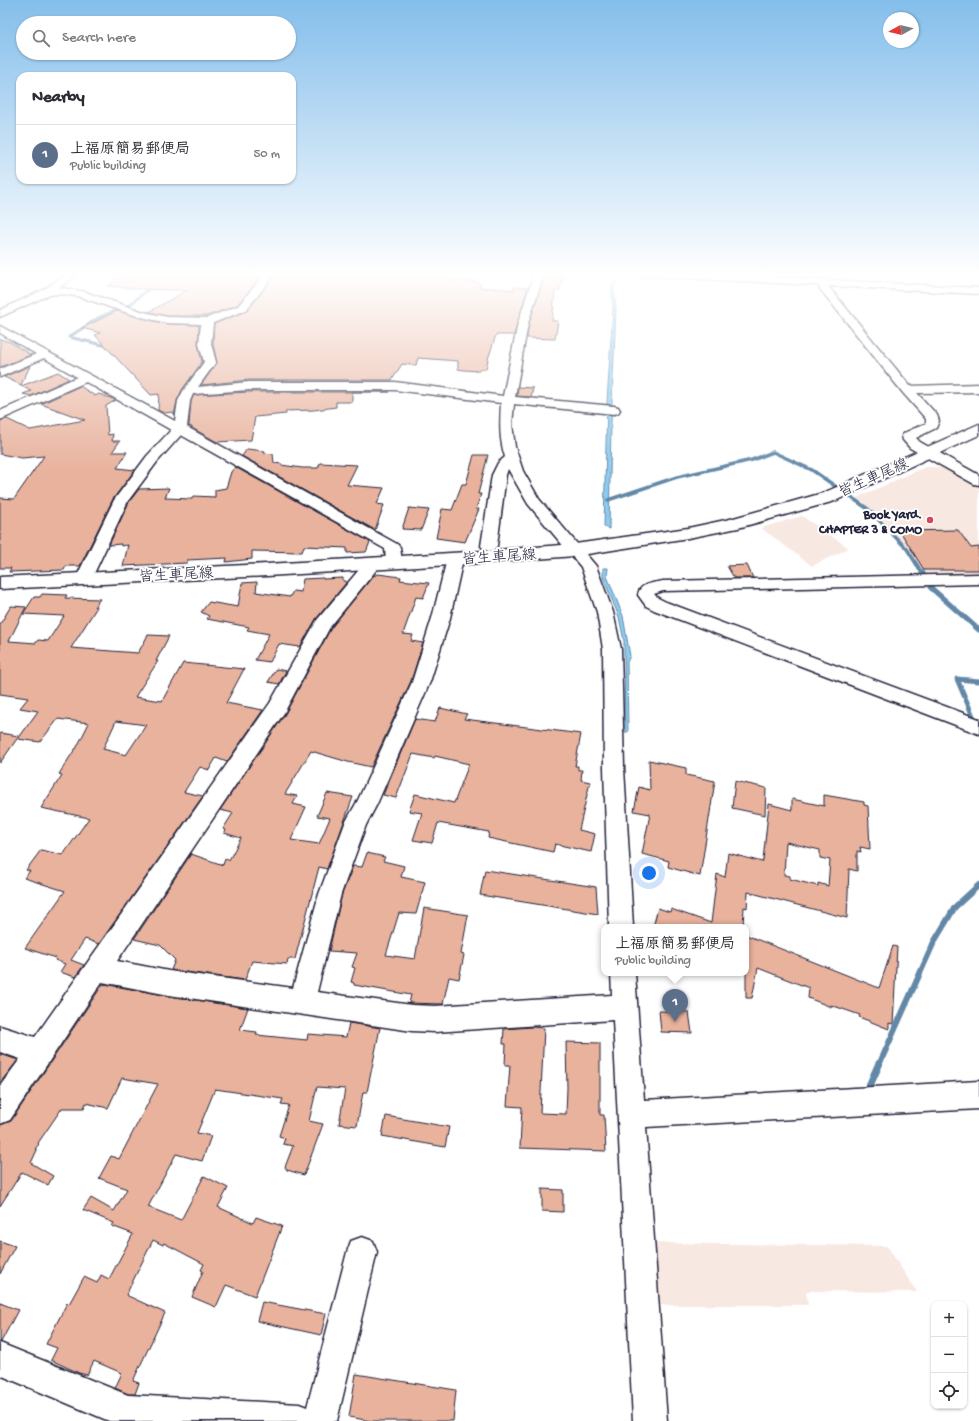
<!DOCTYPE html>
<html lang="en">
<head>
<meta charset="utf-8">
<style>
	body { margin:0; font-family:"Gochi Hand","Klee One",sans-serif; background:#f2f2f3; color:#2b2b33 }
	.controls { position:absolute; right:12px; bottom:12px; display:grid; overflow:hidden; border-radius:8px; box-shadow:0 1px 3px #0004 }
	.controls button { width:36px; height:36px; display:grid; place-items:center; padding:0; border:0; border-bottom:1px solid #e1e1e2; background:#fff; color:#2b2b33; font:20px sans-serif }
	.compass { position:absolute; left:883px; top:12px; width:36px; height:36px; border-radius:50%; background:#fff; box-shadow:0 1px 3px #0004; rotate:262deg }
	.you { position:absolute; left:649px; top:873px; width:14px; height:14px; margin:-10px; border:3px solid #fff; border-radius:50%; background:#1a73e8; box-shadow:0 0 0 6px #1a73e833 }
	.badge { display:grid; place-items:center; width:26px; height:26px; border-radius:50%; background:#0f766e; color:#fff; font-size:13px; font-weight:700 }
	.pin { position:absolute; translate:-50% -33px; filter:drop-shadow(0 1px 2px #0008) }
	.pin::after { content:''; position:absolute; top:21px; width:14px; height:12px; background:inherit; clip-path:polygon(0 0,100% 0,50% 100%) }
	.popup { position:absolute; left:601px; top:924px; width:148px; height:52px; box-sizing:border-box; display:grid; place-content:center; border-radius:8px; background:#fff; filter:drop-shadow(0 1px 3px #0005); font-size:13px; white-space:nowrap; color:#7c7c81 }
	.popup b { font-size:15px; color:#2b2b33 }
	.popup::after { content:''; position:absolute; left:50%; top:100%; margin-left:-8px; border:8px solid transparent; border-top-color:#fff }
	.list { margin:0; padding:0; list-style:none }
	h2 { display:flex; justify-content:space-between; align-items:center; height:52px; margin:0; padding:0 16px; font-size:17px }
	h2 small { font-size:13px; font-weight:400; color:#7c7c81 }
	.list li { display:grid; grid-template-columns:26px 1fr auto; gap:12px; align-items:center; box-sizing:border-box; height:60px; padding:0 16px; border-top:1px solid #e1e1e2 }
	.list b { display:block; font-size:15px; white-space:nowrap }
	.list p { margin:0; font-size:13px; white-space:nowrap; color:#7c7c81 }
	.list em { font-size:13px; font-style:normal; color:#7c7c81 }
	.icon { flex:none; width:22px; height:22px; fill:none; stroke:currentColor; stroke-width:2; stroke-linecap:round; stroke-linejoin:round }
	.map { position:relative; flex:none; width:979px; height:1421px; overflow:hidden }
	.search { position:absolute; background:#fff; box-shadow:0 1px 3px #0004; left:16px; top:16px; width:280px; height:44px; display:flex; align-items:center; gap:10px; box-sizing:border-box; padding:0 14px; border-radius:22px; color:#7c7c81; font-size:15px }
	.panel { position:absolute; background:#fff; box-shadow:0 1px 3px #0004; left:16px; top:72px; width:280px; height:112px; border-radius:12px }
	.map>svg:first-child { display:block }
</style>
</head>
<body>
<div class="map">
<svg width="979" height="1421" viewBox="0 0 979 1421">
	<rect width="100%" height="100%" fill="#fff"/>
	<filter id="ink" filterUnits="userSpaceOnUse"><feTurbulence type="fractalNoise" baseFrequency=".025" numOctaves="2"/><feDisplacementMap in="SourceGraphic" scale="8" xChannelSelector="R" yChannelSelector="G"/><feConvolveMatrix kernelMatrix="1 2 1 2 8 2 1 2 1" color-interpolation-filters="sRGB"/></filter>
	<g filter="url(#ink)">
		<path fill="#f8e8e2" d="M925,467H950L979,487V577H927L908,549L893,531L869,509L854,499Z
			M802,516L849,548L812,566L761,528Z
			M654,1243L887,1246L917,1292L806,1291L808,1305H660Z"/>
		<path fill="#8fccef" stroke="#6388a7" d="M624,276H656L979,294L829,287L910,387L827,286L663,277L621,278L616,283L614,288L616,309L611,424L609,529L604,527L607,402L613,308L611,287L617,278Z
			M603,568H608L607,576L623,616L630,656L627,662L628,732H625L624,641L619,617L603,577Z"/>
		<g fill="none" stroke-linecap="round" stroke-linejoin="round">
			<path stroke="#6388a7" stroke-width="3" d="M158,281L164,274
				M127,307L152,286
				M111,347L69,337L98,318L121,308"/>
			<path stroke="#6388a7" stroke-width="3.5" d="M608,500L677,477L752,460L773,452L812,470L868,509L907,549L922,573"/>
			<path stroke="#6388a7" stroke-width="5" d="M922,572L925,577
				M930,587L979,630
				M979,681L957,679L979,730"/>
			<path stroke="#6388a7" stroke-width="6" d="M879,1065L934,942L955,907L979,885"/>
			<path stroke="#6388a7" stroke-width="8" d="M868,1089L879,1064"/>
		</g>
		<path fill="#e8b29d" stroke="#22223b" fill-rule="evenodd" d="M124,274L165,277L167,274H263L237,305L207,316H167L149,312L187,290L137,289L108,286Z
			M276,274H299L297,276L336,278L341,274H456L450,280L476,282L481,284L479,287L514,290V287L528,288L514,335H496L488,359L486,369H479V371L464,370L458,369V361L418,358L416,365L402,364L392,380H249L201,385L217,363L213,344L214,324L247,311Z
			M545,274H564L559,291H555L552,321H558L555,339L527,338L529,323Z
			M117,311L167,324L199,325L198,344L202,362L182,390L177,401L174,415L173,412L164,413L158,410L159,394L151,395L95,335L100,333L82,328Z
			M0,339L10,342L31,355L0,367Z
			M30,366L21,385L4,377Z
			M58,372L69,379L31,396L23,394L31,391L21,386Z
			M80,386L95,396L99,394L116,400L106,406L108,435L113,434L112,441H120L112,452H127L117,468L135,470L113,499L80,566H66L64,570L9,572L11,568H0V498L14,499L44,456L22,458L0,454V421L7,419L30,430L85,420L41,404Z
			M518,387L533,388L531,397L517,396Z
			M249,392H390H352V402H336V407L314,410L286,411V414L255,417L251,440L217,442L192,428V427L189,426L191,401L194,395Z
			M247,449L265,451L264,453L273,454L274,463L282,464L281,465L302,468H318L320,463L357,465L347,485L384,488L377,504L384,505L375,530L242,456Z
			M474,455H488L478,494H481L476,509H479L465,542L436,538L442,509L452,510L462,484H466Z
			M235,467L370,542L366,552L347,553V548L304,546L302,552L252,551V559L226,562L227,558L187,560V563L123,566L128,545L121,546V544L109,545L129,502L139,489L169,488L165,498L192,499L193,496L215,497V490L226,488L231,472Z
			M409,508L429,510L421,530L402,529Z
			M958,530L971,548L979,547V570H924L900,531Z
			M747,565L753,578H734L727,566Z
			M378,574L401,577L400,580L429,583L423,598L416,597L403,634L413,635L411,641L423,643L411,681L371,767L348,762L311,751L285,794L297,796L293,804L306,807L291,840L319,844L330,818L317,816L327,793L353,797L327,869L319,867L295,959H288L287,964L252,961L245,980L171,970L175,960L160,945L134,939L191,854L223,865L225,859L229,860L241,838L224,833L226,830L223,829L233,813L220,810L285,714L331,628L373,576Z
			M323,578V579L343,578V581H346V583L316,619L300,647L279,644L270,662L255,660L269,634L247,630L249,627L207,619L209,616L201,612L209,602L238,607L242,583L257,582L256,592L290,597L293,591L301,592L303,579Z
			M42,594L67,595L65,598L100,599L94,607H97L71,648L138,653L148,635L169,636L156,661H158L135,697L162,701L183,663L214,666L244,669L226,703L263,710L227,762L216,758L209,770L200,767L184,792L203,796L99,944L85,939L71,960L84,965L75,977L60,972L65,964L55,960L56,958L25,948L65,891L24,878L30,871L26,870L41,850L63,855L89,818L41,808L62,775L59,774L75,749H76L89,723L58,719L40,742L18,739L38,711L20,708L28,698L0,694V624L11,606L26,607L9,641L36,643L38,640L48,641L64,616L23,614L34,597H40ZM116,721L146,725L126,755L103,749Z
			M276,669L286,671L279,684L268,682Z
			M440,708L467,714L464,719L581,734L575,766H578V770H582L581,780L590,782L579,830L595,834L591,852L555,844L553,852L488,838L489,832L438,823L432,843L413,840L422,813L409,811L415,794L454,803L469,764L435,756L434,758L413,754L396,798L383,795L415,719L435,722Z
			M0,733L19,736L0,763Z
			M649,760L686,768V775L715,781L700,876L668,867L669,861L642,854L650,814L634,811L639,787L650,790Z
			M735,781L766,788L765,815L732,808Z
			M824,795L864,802V805L868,806L870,849L860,847L861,852L857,851V871L849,869L847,918L748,892L747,908L744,907L743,927H653L658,908L670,912L671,909L711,923L717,874L725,877L728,853L762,862L763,860L769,804L792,810V799L824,806ZM786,842L820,850V858L830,860L828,886L818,883V886L790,879V876L784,875Z
			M367,853L385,857L383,861L404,866L401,877L425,882L416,914L399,913L386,955L415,959L424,908L468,915L461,954L464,955L459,979L449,977L443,1004L409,1003L411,995L354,985V983L351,982L355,968L352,967L357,953L329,951L342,894L353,866L362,867Z
			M485,870L596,887L598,914L480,895Z
			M746,935L879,988L893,946L897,947L893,1024L889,1023V1029L859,1017L860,1015L831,1005V1007L808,998L809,988L758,968L752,998H746Z
			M103,984L169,996L248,1008L240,1030L257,1032L256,1035L307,1040L308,1034L346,1037L349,1023L380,1028L367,1092H363L357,1126L339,1124L345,1089L317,1087L309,1121L323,1124L304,1175L287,1170L285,1167L293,1146L283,1144L285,1138L279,1136L289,1105L281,1104L283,1099L215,1089L197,1133L211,1136L202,1161L176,1154L148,1207L181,1220L204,1176L228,1188L218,1207L253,1223L256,1217L282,1226L255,1296L226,1285L216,1307L192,1297L203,1271L201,1270L204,1264L164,1243L163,1245L153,1240L126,1295L165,1313L133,1381L139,1383L135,1394H128L115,1388L122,1373L94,1361L87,1375L79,1373L51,1360L57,1348L46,1344L67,1303L69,1304L84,1277L97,1283L101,1275L109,1279L133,1234L112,1226L114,1223L83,1210L91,1198L114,1211L127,1189L99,1178L111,1156L119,1159L158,1084L122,1078L108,1108L86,1103L84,1108H62L38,1143L39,1144L35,1149L37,1150L31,1163L53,1176L48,1185L22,1172L0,1206V1125L11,1121Z
			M659,1011L689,1012L692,1033L661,1032Z
			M532,1027L544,1028L540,1113L566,1114L567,1088L566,1042L600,1043V1115H604L606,1151L520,1148L522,1107L507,1106L510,1065H505L506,1044H503L504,1029Z
			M0,1054L18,1060L0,1083Z
			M386,1116L449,1127L445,1147L382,1136Z
			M542,1189L563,1190V1212L542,1211Z
			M0,1241L15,1246L0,1274Z
			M262,1302L326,1314L321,1335L257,1321Z
			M0,1303L18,1310L1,1342H0Z
			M356,1374L456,1390L453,1421H371L349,1417Z"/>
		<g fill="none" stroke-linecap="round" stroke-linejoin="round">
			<g stroke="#22223b" stroke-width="3">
				<path id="minor" d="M66,274H78L59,288L82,291L144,312L167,317L207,318L238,306L265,274H275L246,310L213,323L211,344L216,362L198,387L249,382H395L503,396L518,323L534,274H544L528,323L515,397L614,406L618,407L620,410L618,413L614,414L514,404L512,424L515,447L523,471L539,499L596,566L613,612L621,649L624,768L633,927H609L604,768L603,649L597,612L581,567L528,504L508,469L506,475L497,546L494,549L489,551L484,549L481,546L492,475L498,463L505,457C499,439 500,422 501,403L395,390H249L193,394L190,401L187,427L397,544L400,547L402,562L400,566L394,567L388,566L386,562L385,549L181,435L157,462L128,501L90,582L84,583L78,582L76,578L114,500L147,456L171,430L86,382L0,420V411L77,377L44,358L0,377V369L36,354L0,333V326L175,421L178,401L183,391L204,362L199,344L201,324L167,323L137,316L77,296L60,294L49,295L0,317V310L45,289Z
					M658,274H722L979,288V294L828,286L910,386L979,384V392L917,393L937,415L939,421L936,428L916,438L920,442L979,475V485L974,484L910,448L903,440L902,436L904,433L926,423V419L903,393L817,285L663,277Z
					M455,554L461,556L463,559L450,618L430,682L377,804L366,825L341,894L317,992L412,1005L435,1006L612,995L611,973H635L644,1100L979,1081V1109L646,1127L667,1421H633L613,1020L435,1032L412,1031L169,995L102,982L10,1120L0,1124V1086L20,1059L0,1052V1026L35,1037L270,703L317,620L368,559L374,558L380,559L382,563L330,627L284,713L117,961L169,971L293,988L319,894L345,823L358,800L412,682L432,618L447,559L449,556Z
					M979,574V584L663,591L654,594L658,598L666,602L979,719V734L654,610L646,606L638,595C639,583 654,583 663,581Z
					M362,1237L373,1241L377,1252L337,1421H109L0,1375V1343L128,1395L299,1404L307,1407L347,1252L351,1241Z"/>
			</g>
			<g stroke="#22223b" stroke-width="3">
				<path id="major" d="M979,424V435L835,501L738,528L688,538L575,556L484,563L267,576L0,589V577L267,564L484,551L575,544L688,528L730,519L823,493Z"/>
			</g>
			<use href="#minor" fill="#fff" fill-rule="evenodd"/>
			<use href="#major" fill="#fff" fill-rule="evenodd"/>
		</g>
	</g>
	<linearGradient id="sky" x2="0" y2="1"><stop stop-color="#84beeb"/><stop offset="0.58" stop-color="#fff"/><stop offset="1" stop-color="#fff" stop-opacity="0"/></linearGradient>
	<rect width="979" height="473" fill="url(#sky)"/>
	<circle fill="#d1495b" stroke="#fff" stroke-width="1.5" cx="930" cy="520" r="4"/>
	<g text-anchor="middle" stroke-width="4" stroke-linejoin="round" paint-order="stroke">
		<g font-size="13" font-weight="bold" fill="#22223b" stroke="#fff" text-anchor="end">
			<text x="922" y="518">Book Yard.<tspan x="922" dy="15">CHAPTER 3 &amp; COMO</tspan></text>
		</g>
		<g font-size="15" fill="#22223b" stroke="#fff">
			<text transform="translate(873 477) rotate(-24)" y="5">皆生車尾線</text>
			<text transform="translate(499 556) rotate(-4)" y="5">皆生車尾線</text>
			<text transform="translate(176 574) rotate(-3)" y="5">皆生車尾線</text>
		</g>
	</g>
</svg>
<div class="controls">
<button>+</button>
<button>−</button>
<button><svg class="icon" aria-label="locate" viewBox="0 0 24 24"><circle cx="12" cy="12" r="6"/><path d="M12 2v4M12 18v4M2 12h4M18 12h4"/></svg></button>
</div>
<svg class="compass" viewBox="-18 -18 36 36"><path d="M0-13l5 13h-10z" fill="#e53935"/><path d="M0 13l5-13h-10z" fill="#7c7c81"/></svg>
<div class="you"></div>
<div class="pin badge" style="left:675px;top:1022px;background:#5c6f8a">1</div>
<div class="popup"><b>上福原簡易郵便局</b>Public building</div>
<div class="search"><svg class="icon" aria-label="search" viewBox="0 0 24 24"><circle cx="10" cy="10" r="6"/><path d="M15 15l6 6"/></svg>Search here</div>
<section class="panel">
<h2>Nearby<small></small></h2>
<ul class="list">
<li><span class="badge" style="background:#5c6f8a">1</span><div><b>上福原簡易郵便局</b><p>Public building</p></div><em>50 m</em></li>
</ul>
</section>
</div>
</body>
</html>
